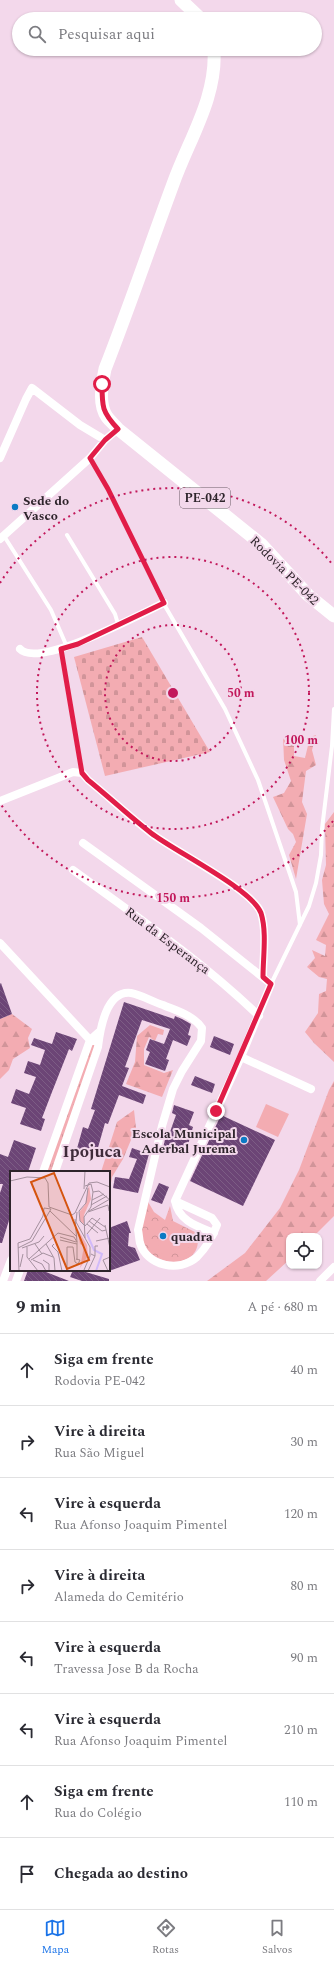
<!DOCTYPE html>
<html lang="pt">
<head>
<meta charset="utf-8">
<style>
	body { margin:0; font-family:Spectral,serif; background:#f2f2f3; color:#2b2b33 }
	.controls { position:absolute; right:12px; bottom:12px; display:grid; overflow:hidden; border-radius:8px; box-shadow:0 1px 3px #0004 }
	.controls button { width:36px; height:36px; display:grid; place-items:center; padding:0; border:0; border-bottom:1px solid #e1e1e2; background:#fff; color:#2b2b33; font:20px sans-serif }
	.stop { position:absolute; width:12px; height:12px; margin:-9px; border:3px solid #e11d48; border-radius:50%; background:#fff }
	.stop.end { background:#e11d48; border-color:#fff; box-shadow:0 1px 4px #0008 }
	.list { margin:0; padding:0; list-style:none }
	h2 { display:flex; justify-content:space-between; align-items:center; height:52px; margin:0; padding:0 16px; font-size:17px }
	h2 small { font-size:13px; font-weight:400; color:#7c7c81 }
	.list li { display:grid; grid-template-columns:26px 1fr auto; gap:12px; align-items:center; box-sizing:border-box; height:72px; padding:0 16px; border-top:1px solid #e1e1e2 }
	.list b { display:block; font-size:15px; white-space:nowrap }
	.list p { margin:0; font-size:13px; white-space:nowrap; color:#7c7c81 }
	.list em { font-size:13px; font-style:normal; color:#7c7c81 }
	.icon { flex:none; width:22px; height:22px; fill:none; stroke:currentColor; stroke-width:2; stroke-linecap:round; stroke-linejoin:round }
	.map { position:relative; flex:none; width:334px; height:1281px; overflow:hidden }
	.search { position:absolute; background:#fff; box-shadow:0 1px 3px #0004; left:12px; right:12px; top:12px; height:44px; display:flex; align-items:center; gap:10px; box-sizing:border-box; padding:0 14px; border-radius:22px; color:#7c7c81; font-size:15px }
	.sheet { height:628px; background:#fff }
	nav { display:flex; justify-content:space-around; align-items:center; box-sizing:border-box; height:56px; border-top:1px solid #e1e1e2; background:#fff; font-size:11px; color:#7c7c81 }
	nav a { display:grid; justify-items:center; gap:2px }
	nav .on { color:#1a73e8 }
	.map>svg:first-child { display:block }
</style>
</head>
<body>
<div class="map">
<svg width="334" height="1281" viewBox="0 0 334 1281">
	<defs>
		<pattern id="grass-tufts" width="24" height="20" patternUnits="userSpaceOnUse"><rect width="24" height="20" fill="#f3acb2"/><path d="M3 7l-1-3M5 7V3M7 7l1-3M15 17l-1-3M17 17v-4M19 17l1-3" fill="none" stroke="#d19499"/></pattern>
		<pattern id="forest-firs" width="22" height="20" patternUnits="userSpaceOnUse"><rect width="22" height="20" fill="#f3acb2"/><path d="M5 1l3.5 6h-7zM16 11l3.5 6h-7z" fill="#d19499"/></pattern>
		<pattern id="cemetery-stones" width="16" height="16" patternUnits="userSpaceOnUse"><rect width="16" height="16" fill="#f3acb2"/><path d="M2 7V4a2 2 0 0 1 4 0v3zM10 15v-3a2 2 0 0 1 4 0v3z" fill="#d19499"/></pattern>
		<pattern id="park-crowns" width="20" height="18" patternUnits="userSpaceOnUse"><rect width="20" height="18" fill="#f3acb2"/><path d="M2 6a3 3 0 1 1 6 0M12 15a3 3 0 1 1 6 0" fill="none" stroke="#d19499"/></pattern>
		<pattern id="building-back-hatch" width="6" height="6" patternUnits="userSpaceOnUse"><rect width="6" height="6" fill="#6c4576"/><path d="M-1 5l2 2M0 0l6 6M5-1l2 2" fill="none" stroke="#7d5d85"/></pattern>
	</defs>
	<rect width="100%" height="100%" fill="#f3d8eb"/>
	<path fill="url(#grass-tufts)" d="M95,1042L97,1047L53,1172H45L89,1049Z"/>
	<path fill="url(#forest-firs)" d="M316,735L312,750L316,765L306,771L302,802L307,814L296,879L289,855L296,842L293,834L288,829L273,797L284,793L291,781L284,760L283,737H294V756L305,758L310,737Z
		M334,812V1062L314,1043L305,1032L318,1013L319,994L326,991L327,979L319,977L307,967L315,958L312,950L325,956L326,945L316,940L329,914L324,904L322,880L326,865L325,824Z
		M12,1014L32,1029L28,1038L30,1048L13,1059L9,1070L0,1079V1019Z
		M150,1025L164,1030L163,1035L158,1034L155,1041L149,1037L144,1049V1065L164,1073L173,1070L162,1097L126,1084L135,1062L137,1036Z
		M334,1081V1216L314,1236H289V1260L266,1281H207L245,1253L280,1208L299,1170L329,1090Z
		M134,1110L136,1128L123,1159L112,1177L109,1195V1172H101L117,1122Z"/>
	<path fill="url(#cemetery-stones)" d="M142,637L210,752L105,776L74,657Z"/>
	<path fill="url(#park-crowns)" d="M147,1200L154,1212L165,1220L170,1206L173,1221L197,1233C206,1271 148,1271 141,1236C139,1225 144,1211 147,1200Z"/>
	<path fill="#f3acb2" d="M266,1104L289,1114L278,1137L256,1127Z
		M187,1230L189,1252L159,1254L158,1232Z"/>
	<path fill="url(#building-back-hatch)" d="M1,983L12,1014L0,1019V984Z
		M124,1002L174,1019L175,1016L182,1019L191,1024L188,1035L191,1036L187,1046L173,1040L166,1059L169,1060L165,1071L145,1064L150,1052L146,1050L150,1039L164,1044L170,1029L142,1020L125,1067L129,1068L122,1086L146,1095L143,1104L119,1095L108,1124L105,1123L95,1158L76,1152L83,1127L88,1129L95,1110L91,1109Z
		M56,1032L77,1039L72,1051L69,1049L52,1092L42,1118L45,1119L41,1131L20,1124L26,1108L11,1103L16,1089L29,1094L36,1077L24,1073L28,1061L40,1065L45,1050L31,1045L34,1038L52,1044Z
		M214,1036L234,1044L230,1055L210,1047Z
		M195,1076L215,1084L212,1093L191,1085Z
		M174,1105L194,1112L189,1125L193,1127L185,1155L163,1148L167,1131L170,1132L176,1115L172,1113Z
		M221,1115L275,1140L243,1206L190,1181Z
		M14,1140L36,1148L28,1172H11V1214L2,1243H0V1193L3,1184H0V1154L8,1157Z
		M132,1148L149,1154L138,1193L113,1188L115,1177L129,1179L137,1159L129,1157Z
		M159,1183L169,1187L162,1204L151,1200Z
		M127,1221L131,1233H129L128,1246L135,1248L140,1260L109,1271V1228Z
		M28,1270H47L46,1272L69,1281H24Z
		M73,1270H79L109,1279V1281H82L70,1277Z"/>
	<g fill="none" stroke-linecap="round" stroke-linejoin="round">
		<path stroke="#fff" stroke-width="4" d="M90,458L108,489L165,606L225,709L258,780L296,892L300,925
			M67,535L115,614L118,624
			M4,536L51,610L67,647
			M61,649L82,773
			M271,984L309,906L316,883L321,855L322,829L332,746L334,709"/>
		<path stroke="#fff" stroke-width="8" d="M0,458L26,399L32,388L80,425L105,440
			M0,539L90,458L105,440L118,429
			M20,649C39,669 140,614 164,603
			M0,801L73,772L82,773L88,780C109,797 129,816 151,833C174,851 252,889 261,913C267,932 263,958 263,977
			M83,843L201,928L271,984L241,1057L175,1201C179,1221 196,1226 214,1233
			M73,870C136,916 202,961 259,1016
			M0,943L90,1040L94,1041
			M241,1057L311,1089
			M43,1172L90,1040L99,1032
			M55,1172L98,1047C100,1030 106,990 131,993C142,995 153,1002 163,1005C177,1011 193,1015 202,1028L201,1041L182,1071L173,1089L162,1126L138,1230C139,1234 139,1239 140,1243C147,1266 179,1273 197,1257C205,1249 213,1236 217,1225L212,1218L175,1201
			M3,1281L11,1260
			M16,1281L20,1270
			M320,1281L334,1267"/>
		<path stroke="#fff" stroke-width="13" d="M181,0L201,19
			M214,49C217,98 189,139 173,184C150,246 129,308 105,369C102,384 98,404 107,417C110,421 115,425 118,429L261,544L308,595L334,616"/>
	</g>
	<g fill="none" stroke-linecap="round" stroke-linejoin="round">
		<path stroke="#e11d48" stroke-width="5" d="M102,384C102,407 102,412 118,429L105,440L90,458L108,489L164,603L78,644L61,649L82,773L88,780C109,797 129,816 151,833C174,851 252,889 261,913C267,932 263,957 263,977L271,984L216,1111"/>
	</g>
	<g fill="none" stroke="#c2185b" stroke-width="2" stroke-dasharray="2 4">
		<circle cx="173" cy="693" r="68"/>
		<circle cx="173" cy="693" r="136"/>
		<path d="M333 821A205 205 0 0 1 0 803M0 583A205 205 0 0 1 333 565"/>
	</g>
	<g fill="#0b7ac4" stroke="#f3d8eb" stroke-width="1.5">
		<circle cx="15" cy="507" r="4"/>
		<circle cx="244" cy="1140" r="4"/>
		<circle cx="163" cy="1236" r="4"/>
	</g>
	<g text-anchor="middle" stroke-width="4" stroke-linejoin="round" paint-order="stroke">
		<rect fill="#f3d8eb" stroke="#695a65" stroke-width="1" x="180" y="488" width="50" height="20" rx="3"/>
		<g font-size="12" font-weight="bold" fill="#2e242b">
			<text x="205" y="502">PE-042</text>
		</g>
		<g font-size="13" font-weight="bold" fill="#2e242b" stroke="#f3d8eb" text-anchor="start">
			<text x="23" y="505">Sede do<tspan x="23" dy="15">Vasco</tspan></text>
			<text x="236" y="1138" text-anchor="end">Escola Municipal<tspan x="236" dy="15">Aderbal Jurema</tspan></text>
			<text x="171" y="1241">quadra</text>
		</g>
		<g font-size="13" fill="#2e242b" stroke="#f3d8eb">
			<text transform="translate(285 570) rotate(45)" y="5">Rodovia PE-042</text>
			<text transform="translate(168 940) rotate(37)" y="5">Rua da Esperança</text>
		</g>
		<g font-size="17" font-weight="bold" fill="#3f2b3a" stroke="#f3d8eb">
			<text x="92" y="1157">Ipojuca</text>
		</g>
	</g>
	<g transform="translate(10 1171)">
		<rect width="100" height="100" fill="#f3d8eb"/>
		<path d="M79,14L81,28L74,44V53L70,50V40L75,34Z" fill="#f3acb2"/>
		<path d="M67,57L77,74L78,85L70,97L74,75L70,73Z" fill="#f3acb2"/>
		<path fill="none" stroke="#d1baf9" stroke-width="2" d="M77,63L84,79L92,83L86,100"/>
		<path fill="none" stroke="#a4909e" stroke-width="1" d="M0,10L17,6L35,7L38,12L39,36L62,44L65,42L79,12L87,11L100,16M75,15L81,13L83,21L81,36L74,46L75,67M78,17L76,32L69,40L70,50L75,55L82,47L95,56M74,18L75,0M83,21L89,20L100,29M82,29L94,23M100,32V57M81,34L97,25M40,40L67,66M79,40L100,28M67,41L66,51L80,76V85L74,99M78,41L98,34L99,40M65,48L67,71M79,50L92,60L96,59M77,53L88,62M95,54L100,77M48,62L64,66L67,71V89M77,63L90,47M50,66L66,71M50,69L67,73M86,70L100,67M25,73L32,83M36,73L44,87L45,100M44,73L42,75L48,81L52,100M17,76V86L28,100M8,77L22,70L41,38M12,77L29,71L34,65M85,85V75H88M19,88L48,62M21,89L33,82L43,86M23,89L32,93L36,100M33,89L39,93V100M10,96L13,83M9,100L8,72L20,68L33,45L34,37L41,38M57,100V76H63L65,91L68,93L70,89L66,88M78,100L85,85L81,83M98,100L93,89L100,86"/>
		<path fill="#d5540f" fill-opacity="0.15" stroke="#d5540f" stroke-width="2" d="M44,2L79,89L57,98L21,11Z"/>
		<rect width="100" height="100" fill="none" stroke="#2e242b" stroke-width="2"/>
	</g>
	<circle cx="173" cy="693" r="6" fill="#c2185b" stroke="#f3d8eb" stroke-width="2"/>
	<g font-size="12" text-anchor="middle" font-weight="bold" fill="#c2185b" stroke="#f3d8eb" stroke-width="4" stroke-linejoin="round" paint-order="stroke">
		<text x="241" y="697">50 m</text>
		<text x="301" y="744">100 m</text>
		<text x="173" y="902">150 m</text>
	</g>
</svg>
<div class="controls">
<button><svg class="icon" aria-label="locate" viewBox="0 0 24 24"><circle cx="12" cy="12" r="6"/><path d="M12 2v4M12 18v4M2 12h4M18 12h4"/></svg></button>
</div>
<div class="stop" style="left:102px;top:384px"></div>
<div class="stop end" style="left:216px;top:1111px"></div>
<div class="search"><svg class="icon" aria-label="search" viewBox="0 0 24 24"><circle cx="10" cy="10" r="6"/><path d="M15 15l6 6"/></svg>Pesquisar aqui</div>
</div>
<section class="sheet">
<h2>9 min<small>A pé · 680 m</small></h2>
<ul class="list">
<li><svg class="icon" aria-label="ahead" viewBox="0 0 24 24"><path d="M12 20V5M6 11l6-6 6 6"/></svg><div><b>Siga em frente</b><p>Rodovia PE-042</p></div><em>40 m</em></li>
<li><svg class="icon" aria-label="right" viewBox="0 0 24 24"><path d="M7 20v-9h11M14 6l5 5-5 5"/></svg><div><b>Vire à direita</b><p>Rua São Miguel</p></div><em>30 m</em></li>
<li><svg class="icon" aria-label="left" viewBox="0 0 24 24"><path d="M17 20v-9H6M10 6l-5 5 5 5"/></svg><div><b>Vire à esquerda</b><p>Rua Afonso Joaquim Pimentel</p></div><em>120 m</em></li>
<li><svg class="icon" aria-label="right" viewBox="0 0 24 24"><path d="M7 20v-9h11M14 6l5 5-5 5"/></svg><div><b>Vire à direita</b><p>Alameda do Cemitério</p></div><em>80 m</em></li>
<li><svg class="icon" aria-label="left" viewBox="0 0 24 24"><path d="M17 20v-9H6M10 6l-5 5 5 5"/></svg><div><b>Vire à esquerda</b><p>Travessa Jose B da Rocha</p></div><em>90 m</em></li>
<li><svg class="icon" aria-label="left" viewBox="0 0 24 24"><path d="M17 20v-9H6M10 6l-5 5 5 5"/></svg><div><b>Vire à esquerda</b><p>Rua Afonso Joaquim Pimentel</p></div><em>210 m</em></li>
<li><svg class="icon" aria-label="ahead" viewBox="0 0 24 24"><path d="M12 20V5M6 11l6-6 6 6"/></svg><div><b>Siga em frente</b><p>Rua do Colégio</p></div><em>110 m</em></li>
<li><svg class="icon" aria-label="arrive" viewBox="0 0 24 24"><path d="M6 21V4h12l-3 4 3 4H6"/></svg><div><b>Chegada ao destino</b></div></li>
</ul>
</section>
<nav>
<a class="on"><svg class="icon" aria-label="map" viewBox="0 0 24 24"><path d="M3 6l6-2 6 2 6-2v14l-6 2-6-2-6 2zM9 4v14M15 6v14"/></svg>Mapa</a>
<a><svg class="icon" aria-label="directions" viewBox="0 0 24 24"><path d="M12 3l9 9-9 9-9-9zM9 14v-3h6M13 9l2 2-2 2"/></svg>Rotas</a>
<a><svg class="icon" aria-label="saved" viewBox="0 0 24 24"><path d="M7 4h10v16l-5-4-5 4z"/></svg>Salvos</a>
</nav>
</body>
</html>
